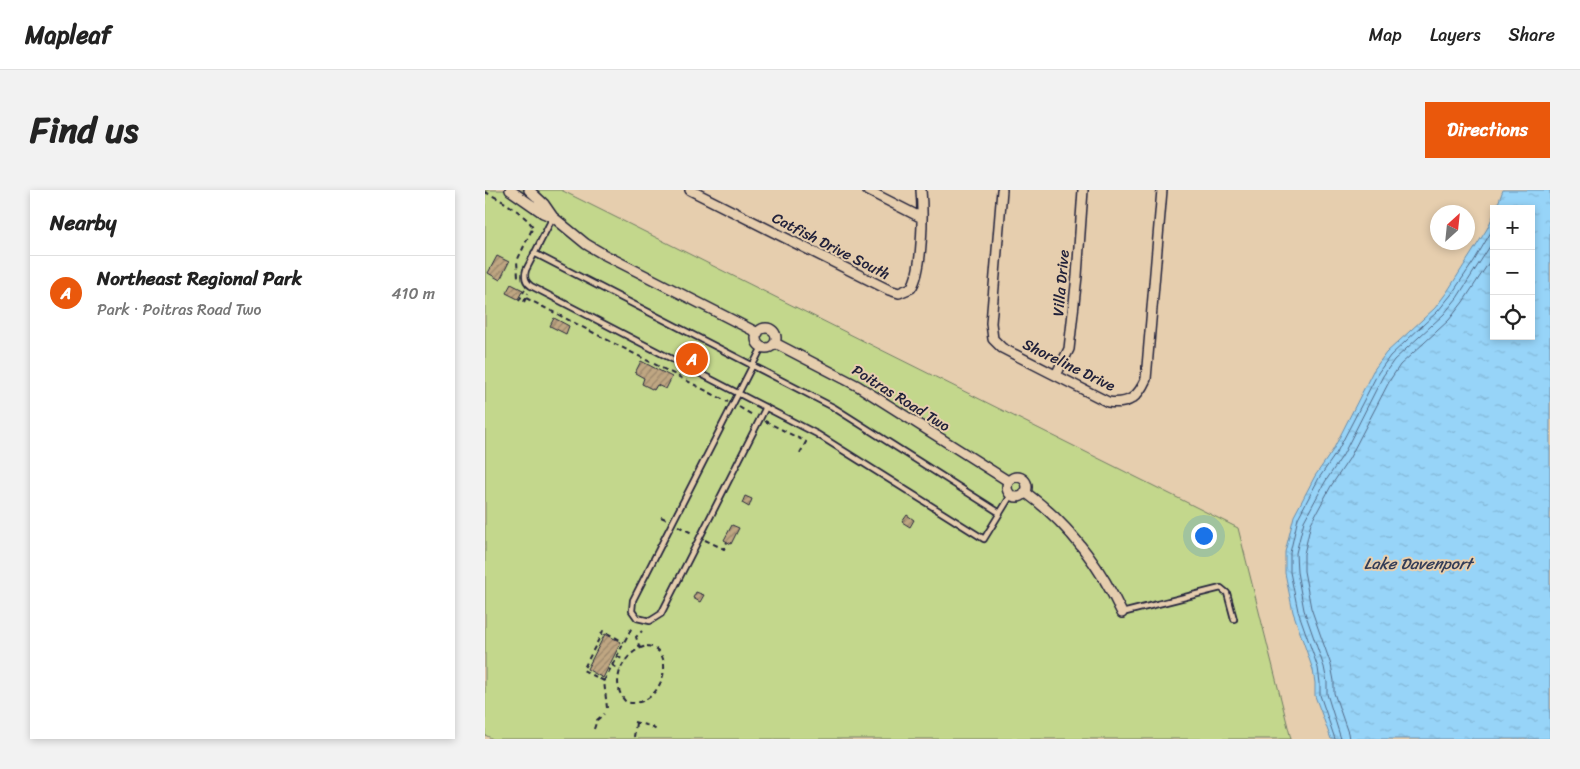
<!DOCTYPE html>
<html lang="en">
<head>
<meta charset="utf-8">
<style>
	body { margin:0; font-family:Sriracha,sans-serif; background:#f2f2f2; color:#222 }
	.controls { position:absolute; right:15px; top:15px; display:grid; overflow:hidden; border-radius:0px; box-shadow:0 2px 8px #0003 }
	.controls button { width:45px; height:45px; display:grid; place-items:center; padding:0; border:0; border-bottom:1px solid #e0e0e0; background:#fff; color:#222; font:25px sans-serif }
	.compass { position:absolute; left:945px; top:15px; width:45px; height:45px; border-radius:50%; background:#fff; box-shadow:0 2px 8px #0003; rotate:27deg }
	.you { position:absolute; left:718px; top:345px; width:18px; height:18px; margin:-12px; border:4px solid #fff; border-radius:50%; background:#1a73e8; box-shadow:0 0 0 8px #1a73e833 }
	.badge { display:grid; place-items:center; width:32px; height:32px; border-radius:50%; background:#ea580c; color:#fff; font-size:16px; font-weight:700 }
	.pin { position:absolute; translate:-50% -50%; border:2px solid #fff; box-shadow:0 1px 5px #0006 }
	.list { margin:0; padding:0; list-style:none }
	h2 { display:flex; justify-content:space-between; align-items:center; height:65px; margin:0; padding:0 20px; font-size:21px }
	h2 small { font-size:16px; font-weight:400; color:#767676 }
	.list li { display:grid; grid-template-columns:32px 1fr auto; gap:15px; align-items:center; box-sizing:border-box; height:75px; padding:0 20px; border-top:1px solid #e0e0e0 }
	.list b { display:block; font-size:19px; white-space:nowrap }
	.list p { margin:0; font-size:16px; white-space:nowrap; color:#767676 }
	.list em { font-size:16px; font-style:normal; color:#767676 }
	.icon { flex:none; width:28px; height:28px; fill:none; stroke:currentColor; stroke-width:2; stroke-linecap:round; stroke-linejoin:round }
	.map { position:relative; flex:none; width:1065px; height:549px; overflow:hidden; border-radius:0px }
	header { display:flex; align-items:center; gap:30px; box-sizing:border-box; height:70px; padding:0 25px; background:#fff; border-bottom:1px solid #e0e0e0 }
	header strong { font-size:24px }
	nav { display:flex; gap:28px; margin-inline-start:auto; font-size:18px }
	.intro { display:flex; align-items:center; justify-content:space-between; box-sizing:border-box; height:120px; padding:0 30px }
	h1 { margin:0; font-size:35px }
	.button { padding:12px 22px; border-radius:0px; background:#ea580c; color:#fff; font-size:18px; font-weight:700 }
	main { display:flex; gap:30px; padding:0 30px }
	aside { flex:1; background:#fff; border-radius:0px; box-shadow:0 2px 8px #0003 }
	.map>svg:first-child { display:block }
</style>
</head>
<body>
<header>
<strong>Mapleaf</strong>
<nav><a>Map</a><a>Layers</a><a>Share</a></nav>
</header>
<div class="intro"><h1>Find us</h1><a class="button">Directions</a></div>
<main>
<aside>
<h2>Nearby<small></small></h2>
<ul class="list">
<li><span class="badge">A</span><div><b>Northeast Regional Park</b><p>Park · Poitras Road Two</p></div><em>410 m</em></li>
</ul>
</aside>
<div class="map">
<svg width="1065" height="549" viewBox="0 0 1065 549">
	<defs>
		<pattern id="water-ripples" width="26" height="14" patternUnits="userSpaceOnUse" patternTransform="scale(1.25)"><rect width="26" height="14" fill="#97d4f8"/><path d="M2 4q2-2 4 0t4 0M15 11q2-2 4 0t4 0" fill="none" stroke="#82b6d6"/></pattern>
		<pattern id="building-hatch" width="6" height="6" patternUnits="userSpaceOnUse" patternTransform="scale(1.25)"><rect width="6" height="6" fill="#bfa682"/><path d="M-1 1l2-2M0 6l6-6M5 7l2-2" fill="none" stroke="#9b876c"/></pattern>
	</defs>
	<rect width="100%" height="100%" fill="#e6ceae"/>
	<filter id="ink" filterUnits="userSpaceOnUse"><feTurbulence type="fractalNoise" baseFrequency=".02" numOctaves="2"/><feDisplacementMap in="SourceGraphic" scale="10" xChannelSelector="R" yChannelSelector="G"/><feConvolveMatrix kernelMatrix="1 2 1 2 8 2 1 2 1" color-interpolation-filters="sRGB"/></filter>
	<g filter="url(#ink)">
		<path fill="#c3d78c" stroke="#727c64" d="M0,0H76L753,338L806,549H8L0,545Z"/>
		<path fill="url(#water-ripples)" stroke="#688dac" d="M1018,0H1065V549H846L830,506V493L828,480L808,422L800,383V362L809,326L830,286L848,260L888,181L901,163L950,118L962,102L1002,39L1009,24V146H1046V19H1011Z"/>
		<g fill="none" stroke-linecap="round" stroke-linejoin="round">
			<path stroke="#516987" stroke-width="1" d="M850,549L835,505V493L833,478L813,421L805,382V363L813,328L834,288L852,262L893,183L905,166L953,121L966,105L989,71L1009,37
				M856,549L842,504V492L839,477L819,420L812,382L811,363L819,331L840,292L858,265L898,186L909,170L959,124L972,108L1009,50
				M864,549L863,543L849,503V491L846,475L826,418L819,381V364L826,333L846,296L864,269L905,190L915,175L964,130L978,112L1009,65"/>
		</g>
		<path fill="url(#building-hatch)" stroke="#22223b" d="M12,66L24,72L15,90L3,83Z
			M26,94L38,100L33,109L21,103Z
			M69,128L84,136L81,144L65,136Z
			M156,171L187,187L181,199L172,195L169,200L157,194L159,188L150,183Z
			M260,306L267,309L264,317L257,313Z
			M422,325L429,330L425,337L417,332Z
			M247,335L254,338L246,354L239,350Z
			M211,402L219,405L215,412L208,408Z
			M120,444L136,452L118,488L102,479Z"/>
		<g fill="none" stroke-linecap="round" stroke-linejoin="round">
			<g stroke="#22223b" stroke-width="8">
				<path id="lane" d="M68,27L41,80C39,87 40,92 46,96L332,244L499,349L515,323
					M49,63L348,217L515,323L526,305
					M277,157L148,410L147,421L152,428L165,431L176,424L281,217
					M637,423L736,398L742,403L749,429"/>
			</g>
			<g stroke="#22223b" stroke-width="12">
				<path id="street" d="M25,0L58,23L68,27L101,54L118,64L273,143
					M44,0L59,14L68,27
					M205,0L404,100L414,103L426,98C438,82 438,21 436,0
					M382,0L437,28
					M517,0L506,133L508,149L517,158L623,212C644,215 653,207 661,189L677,0
					M271 148a10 10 0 1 1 20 0a10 10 0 1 1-20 0Z
					M290,153L373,196L523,291
					M571,185L584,159L592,86L598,0
					M522 297a10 10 0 1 1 20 0a10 10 0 1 1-20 0Z
					M540,302C584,334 614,374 637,423"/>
			</g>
			<path stroke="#22223b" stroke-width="2" stroke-dasharray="5 4" stroke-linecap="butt" d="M0,2C15,9 39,23 48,37L32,71L33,87
				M41,108L243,212
				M34,111L40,99
				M39,112L43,103
				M254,217L269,226
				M280,231L321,252L315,263
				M176,327L183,330
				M193,336L209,344
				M220,350L239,359L242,352
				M162,456C195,460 176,521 141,512C123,493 138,461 162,456Z
				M155,458L151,447L157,441
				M132,466L140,471
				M127,475L135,480
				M119,491L98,480L118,441L139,452
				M122,518L119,491L147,437
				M149,532L165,536L173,541
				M109,539L112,530L119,524
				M149,547L151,533"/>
			<use href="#lane" stroke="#e6ceae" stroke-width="4.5"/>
			<use href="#street" stroke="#e6ceae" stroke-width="9"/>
		</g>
	</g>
	<g text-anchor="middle" stroke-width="4" stroke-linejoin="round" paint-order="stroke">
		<g font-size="15" fill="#22223b" stroke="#e6ceae">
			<text transform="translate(346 56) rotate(27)" y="5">Catfish Drive South</text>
			<text transform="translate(576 93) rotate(-85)" y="5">Villa Drive</text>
			<text transform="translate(584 175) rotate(26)" y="5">Shoreline Drive</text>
			<text transform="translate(416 208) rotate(32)" y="5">Poitras Road Two</text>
		</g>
		<g font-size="16" font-style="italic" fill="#343d57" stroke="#e6ceae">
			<text x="933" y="379">Lake Davenport</text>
		</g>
	</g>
</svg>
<div class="controls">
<button>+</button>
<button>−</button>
<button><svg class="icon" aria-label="locate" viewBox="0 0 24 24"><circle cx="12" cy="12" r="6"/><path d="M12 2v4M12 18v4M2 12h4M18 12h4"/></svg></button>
</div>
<svg class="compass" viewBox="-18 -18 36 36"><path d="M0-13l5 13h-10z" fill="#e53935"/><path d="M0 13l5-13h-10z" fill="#767676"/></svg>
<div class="you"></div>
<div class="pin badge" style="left:207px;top:169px">A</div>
</div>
</main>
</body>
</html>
